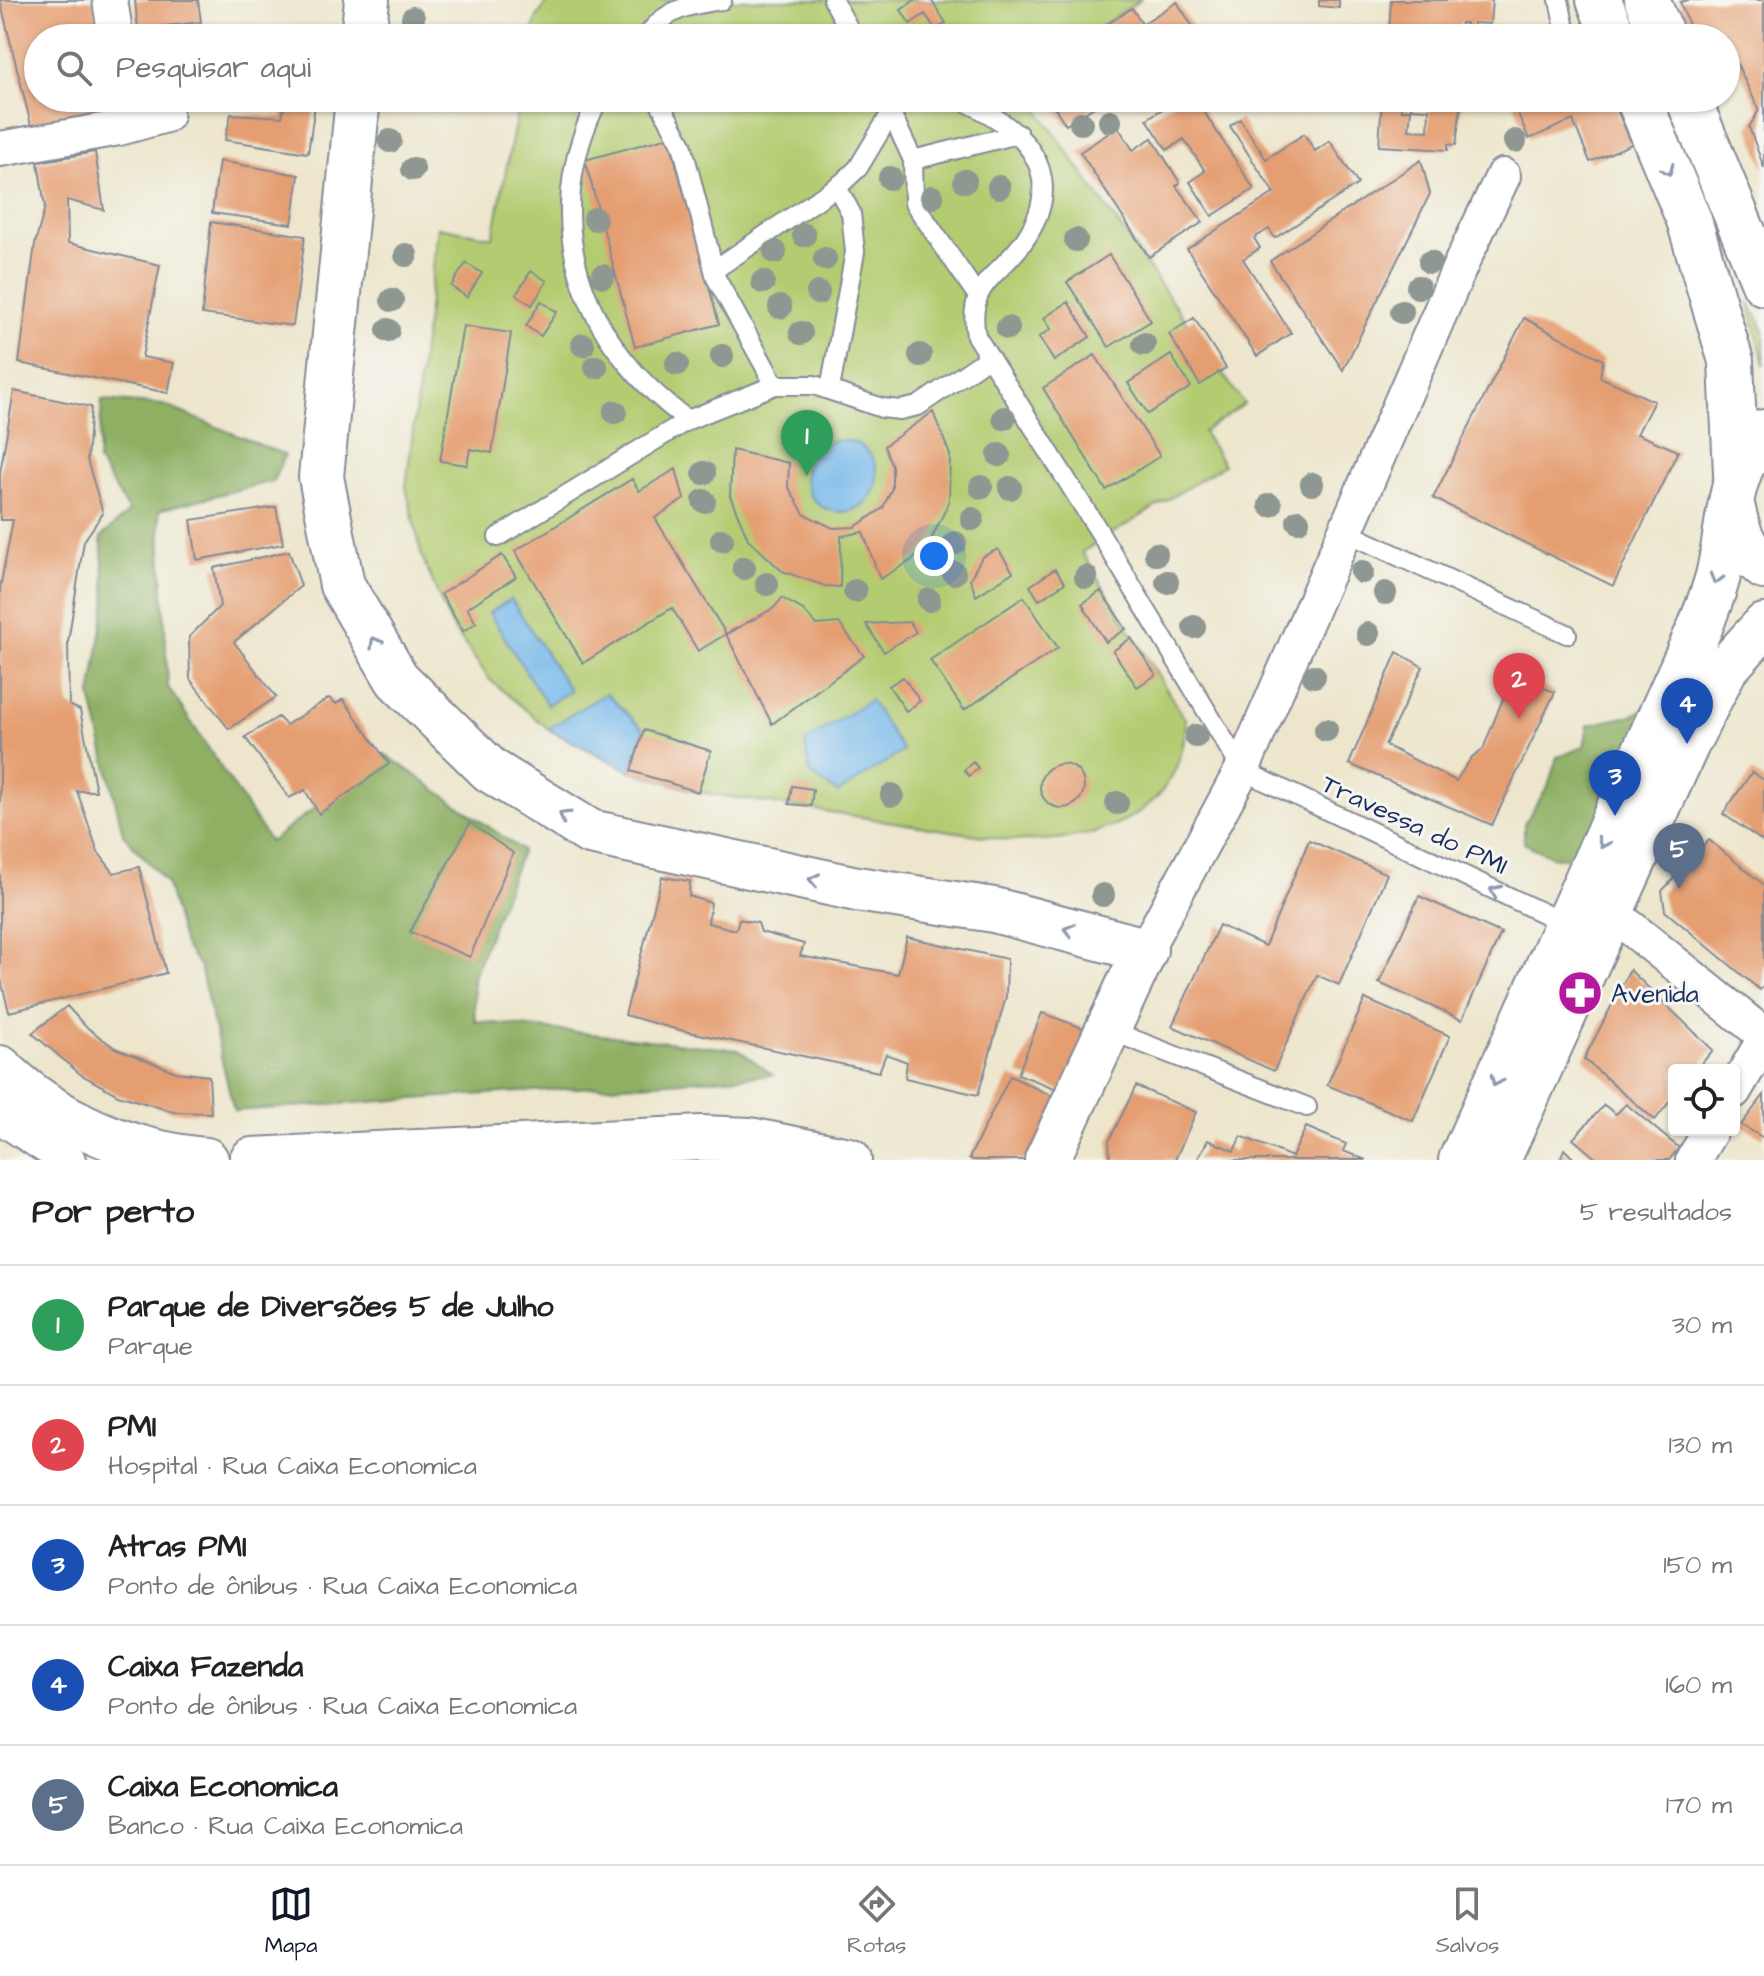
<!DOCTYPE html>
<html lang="pt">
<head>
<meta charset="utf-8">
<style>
	body { margin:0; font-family:"Architects Daughter",sans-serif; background:#f2f2f2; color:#222 }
	.controls { position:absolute; right:24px; bottom:24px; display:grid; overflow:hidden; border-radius:8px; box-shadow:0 2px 6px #0004 }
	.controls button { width:72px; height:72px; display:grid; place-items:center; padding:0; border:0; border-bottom:2px solid #e0e0e0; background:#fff; color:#222; font:40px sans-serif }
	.you { position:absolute; left:934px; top:556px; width:28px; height:28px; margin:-20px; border:6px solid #fff; border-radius:50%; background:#1a73e8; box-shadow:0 0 0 12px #1a73e833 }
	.badge { display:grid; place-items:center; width:52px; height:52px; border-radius:50%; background:#111827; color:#fff; font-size:26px; font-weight:700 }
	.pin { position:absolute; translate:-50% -66px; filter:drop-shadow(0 2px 4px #0008) }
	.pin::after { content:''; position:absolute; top:42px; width:28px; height:24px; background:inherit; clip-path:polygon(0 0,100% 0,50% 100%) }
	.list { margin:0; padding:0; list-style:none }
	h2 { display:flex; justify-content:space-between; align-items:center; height:104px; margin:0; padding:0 32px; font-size:34px }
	h2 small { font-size:26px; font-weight:400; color:#767676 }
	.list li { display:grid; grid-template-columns:52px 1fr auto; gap:24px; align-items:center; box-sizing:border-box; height:120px; padding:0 32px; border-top:2px solid #e0e0e0 }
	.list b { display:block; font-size:30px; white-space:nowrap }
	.list p { margin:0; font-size:26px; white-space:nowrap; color:#767676 }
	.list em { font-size:26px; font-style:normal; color:#767676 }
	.icon { flex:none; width:44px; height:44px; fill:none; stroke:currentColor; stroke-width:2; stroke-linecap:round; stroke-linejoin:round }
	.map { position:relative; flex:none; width:1764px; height:1160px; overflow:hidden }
	.search { position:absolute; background:#fff; box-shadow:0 2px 6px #0004; left:24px; right:24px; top:24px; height:88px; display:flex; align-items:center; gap:20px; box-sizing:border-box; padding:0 28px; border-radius:44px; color:#767676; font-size:30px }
	.sheet { height:704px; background:#fff }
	nav { display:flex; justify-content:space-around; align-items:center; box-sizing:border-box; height:112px; border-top:2px solid #e0e0e0; background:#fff; font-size:22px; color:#767676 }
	nav a { display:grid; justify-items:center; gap:4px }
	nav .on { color:#111827 }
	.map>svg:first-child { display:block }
</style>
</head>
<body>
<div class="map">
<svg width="1764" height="1160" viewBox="0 0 1764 1160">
	<rect width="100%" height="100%" fill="#f6f6f2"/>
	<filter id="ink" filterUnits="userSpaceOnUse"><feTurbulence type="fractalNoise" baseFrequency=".0125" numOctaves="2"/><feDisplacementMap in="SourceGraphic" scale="16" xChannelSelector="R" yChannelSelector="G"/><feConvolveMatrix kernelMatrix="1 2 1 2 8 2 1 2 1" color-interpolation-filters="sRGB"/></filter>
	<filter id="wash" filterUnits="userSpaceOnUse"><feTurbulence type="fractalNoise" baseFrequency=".006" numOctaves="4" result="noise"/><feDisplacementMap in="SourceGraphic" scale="32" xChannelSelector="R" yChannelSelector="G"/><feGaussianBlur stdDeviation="1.8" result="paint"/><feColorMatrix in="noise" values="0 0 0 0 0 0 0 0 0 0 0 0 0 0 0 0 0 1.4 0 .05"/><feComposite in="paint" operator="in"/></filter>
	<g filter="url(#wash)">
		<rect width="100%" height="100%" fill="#ede6cc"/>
		<path fill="#b4cc71" stroke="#687e68" stroke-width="2" d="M549,0H1140L1084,38H531L537,17Z
			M520,98H1030L1244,404L1203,432L1224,465L1082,552L1186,721C1182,820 1092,844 1009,840L698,792L631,771L551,731L490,680L451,625L422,557L406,487L438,227L493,237Z
			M1749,302L1764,330V365Z"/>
		<path fill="#8fb063" stroke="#557060" stroke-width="2" d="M102,400L164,405L285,455L273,481L159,510L168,687L270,842L385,754L522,850L473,977L475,1021L739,1050L773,1075L234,1111L200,967L184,945L166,882L123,834L91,696L106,601L101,537L129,512L98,461Z
			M1658,704L1581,857L1555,858L1524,843V824L1548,786L1557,757L1584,747L1588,725L1630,716Z"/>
		<path fill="#75b8ea" stroke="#4874a4" stroke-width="2" d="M805 476a36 36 0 1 1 72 0a36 36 0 1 1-72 0Z
			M511,599L570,691L547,705L489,613Z
			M606,693L644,730L631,771L548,729Z
			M870,700L903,751L838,793L810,774L805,742Z"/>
		<g id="blocks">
			<path fill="#e59e71" d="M0,0H94L99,38H38V98H109L113,121L34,137Z
				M135,0H198L201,22L138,29Z
				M915,0H931L946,23L936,30L925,14L910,24L901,10Z
				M1319,0H1339V8L1319,6Z
				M1391,0H1492L1490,24L1473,23L1472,38H1465L1466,23H1461L1460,35L1418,33V37L1389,36Z
				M1688,0H1764V168L1749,127L1759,110L1734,58L1726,60V38H1694L1680,2Z
				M1177,2L1200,38H1086L1132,8L1142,24Z
				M286,98H316L308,153L225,140L231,114L282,117Z
				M1063,98H1096L1100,103L1066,125L1053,105Z
				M1179,98H1195L1254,189L1212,216L1190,182L1205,171L1184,139L1167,150L1147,119Z
				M1382,98H1402L1401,110H1411L1409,130L1428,131L1429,109L1411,108V98H1462L1456,145L1448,144V150L1379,146Z
				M1511,98H1612L1632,144L1590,162L1573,120L1529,139Z
				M1240,119L1266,159L1304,134L1315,151L1330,141L1358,184L1275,238L1269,229L1254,238L1260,248L1243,259L1291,333L1257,356L1187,249L1274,193L1230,126Z
				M1118,127L1133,150L1152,138L1180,183L1176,186L1203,222L1149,257L1080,152Z
				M669,137L719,324L635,347L585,160Z
				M95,152L104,210L67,200L68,243L160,265L142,357L174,363L168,393L19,363L35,244L45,207L38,162Z
				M1421,160L1430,194L1343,370L1270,261Z
				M219,161L299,175L292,224L212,213Z
				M211,222L305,236L293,326L202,314Z
				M1109,255L1151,321L1109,347L1067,282Z
				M466,263L482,273L467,297L451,286Z
				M531,271L547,281L532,305L516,295Z
				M541,301L557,312L541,336L526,326Z
				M1068,302L1090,337L1054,361L1039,337L1051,329L1044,318Z
				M1194,318L1226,368L1200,385L1169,334Z
				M1524,318L1603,360L1600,377L1654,401L1637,434L1678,451L1613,586L1433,498Z
				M463,326L511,333L492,453L470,449L467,465L440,461Z
				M1095,355L1160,456L1106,490L1043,388Z
				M1171,355L1191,387L1148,414L1128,383Z
				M14,391L91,407L87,460L103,513L84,541L68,642L69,705L80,710L96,791H77L98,852L114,873L139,867L166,973L9,1012L0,976V588L13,520H0V473Z
				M933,412L950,455L949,502L929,544L912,560L880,579L863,532L841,536L840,587L825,586L782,571L748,539L730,496L732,450L789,463L788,486L804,514L833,528L855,527L883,508L892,488V466L884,446Z
				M676,469L684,499L655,518L726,634L698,651L672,608L583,663L515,551L632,479L639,491Z
				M276,507L283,544L197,560L191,520Z
				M998,549L1013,572L976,596L970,579L982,557Z
				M289,551L301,586L234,642L276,697L229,729L190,679L189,637L220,606L214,568Z
				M502,555L516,577L467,608L476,623L463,631L441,594Z
				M1055,569L1065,583L1039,600L1030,586Z
				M1101,591L1126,629L1106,642L1082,604Z
				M1024,597L1058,648L964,710L930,660Z
				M782,598L803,610L817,625L839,623L864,656L772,724L726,634L774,608Z
				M910,622L916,632L884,652L866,624Z
				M1131,638L1156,675L1137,687L1113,651Z
				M1397,652L1423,667L1385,745L1456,781L1472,757L1483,749L1512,676L1555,692L1492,825L1349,764Z
				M903,677L920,701L906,711L889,686Z
				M329,698L336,704L343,699L389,764L319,814L305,790L289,798L245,737L278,717L286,725Z
				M644,730L711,751L698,792L631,771Z
				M973,762L978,768L969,776L964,770Z
				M1040 786a22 22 0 1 1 44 0a22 22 0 1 1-44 0Z
				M1752,772L1764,780V842L1723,814Z
				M792,786L813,789L811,806L789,804Z
				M470,823L513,853L470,957L410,932Z
				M1309,840L1387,874L1339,985L1317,975L1274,1071L1172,1026L1219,925L1265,946Z
				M1709,840L1764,885V986L1760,990L1665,911L1662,891Z
				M662,877L690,881L689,896L711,903L708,923L736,930L739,919L758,923L761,932L804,944L800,956L898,974L907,937L1007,959L1006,997L978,1095L905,1078L907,1062L886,1054L879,1072L675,1029L625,1015Z
				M1419,896L1501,933L1462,1020L1379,983Z
				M1630,970L1713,1050L1696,1070H1674V1096L1655,1120L1584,1059Z
				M1365,999L1450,1036L1413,1121L1327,1085Z
				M67,1006L85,1026L115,1048L176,1072L209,1076L211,1113L174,1112L118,1095L80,1074L32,1033Z
				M1042,1013L1086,1029L1062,1091L1018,1074Z
				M1010,1076L1061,1100L1034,1160H973L969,1158Z
				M1136,1086L1196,1112L1175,1160H1110L1109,1141Z
				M1764,1095V1138L1741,1125Z
				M1626,1104L1679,1148L1669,1160H1598L1573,1139L1604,1105L1616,1114Z
				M1306,1127L1346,1144L1343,1151L1366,1160H1197L1208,1140L1234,1151L1241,1136L1292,1157Z
				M1564,1149L1575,1160H1560Z"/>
		</g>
	</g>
	<g filter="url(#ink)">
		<use href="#blocks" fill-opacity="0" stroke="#848a95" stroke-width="2"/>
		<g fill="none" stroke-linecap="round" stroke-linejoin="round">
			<g stroke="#848a95" stroke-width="22">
				<path id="lane" d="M833,0L854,38
					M1559,0L1567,38
					M646,38C665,8 690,5 722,0
					M599,98C536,219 580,342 688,420
					M657,98L682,144L716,278L775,385
					M884,98L913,160L914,203L977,295
					M957,98C1018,124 1071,168 1026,238C1001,277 966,280 976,336L1100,533L1242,770L1566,924
					M913,160L1018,134
					M714,270L842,183L858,168L891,113
					M830,389L855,252L851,213L837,187
					M1346,532L1567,634
					M498,537L688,420L775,385H814L882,408L900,410L918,406L988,358
					M1109,1030L1307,1107"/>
			</g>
			<g stroke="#848a95" stroke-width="38">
				<path id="street" d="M110,0L116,38
					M0,149L119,128L166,115L154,98
					M1611,912L1764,1035
					M1145,950L1242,770L1462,262L1503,176
					M1734,1091L1764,1040
					M0,1116L68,1160
					M1693,1160L1711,1130"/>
			</g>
			<g stroke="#848a95" stroke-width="48">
				<path id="secondary" d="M363,38L367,0
					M358,98L321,477L342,585L397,679L490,770L590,832L857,889L994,910L1145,950L1047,1160
					M0,1068C55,1122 130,1153 206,1160
					M252,1160L702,1138L750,1140L849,1160"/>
			</g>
			<g stroke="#848a95" stroke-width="48">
				<path id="primary" d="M1599,0L1614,38
					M1647,0L1663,38
					M1638,98L1689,220L1731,361L1736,474
					M1688,98L1764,283
					M1732,505C1737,530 1744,551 1764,567
					M1461,1160L1701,625C1707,608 1715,590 1719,572C1730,522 1727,471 1764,432
					M1498,1160L1687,744L1725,669L1764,626"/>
			</g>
			<use href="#lane" stroke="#fff" stroke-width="18"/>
			<use href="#street" stroke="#fff" stroke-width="34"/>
			<use href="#secondary" stroke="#fff" stroke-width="44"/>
			<use href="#primary" stroke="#fff" stroke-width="44"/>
		</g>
		<g fill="#8e9792">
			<circle cx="413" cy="18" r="12"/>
			<circle cx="1110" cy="121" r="12"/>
			<circle cx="1081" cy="123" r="12"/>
			<circle cx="390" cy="141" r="12"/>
			<circle cx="1515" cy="141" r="12"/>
			<circle cx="413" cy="169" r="12"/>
			<circle cx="890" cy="178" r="12"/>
			<circle cx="965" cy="181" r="12"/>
			<circle cx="999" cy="187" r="12"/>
			<circle cx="932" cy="197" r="12"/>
			<circle cx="595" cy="219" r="12"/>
			<circle cx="804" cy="235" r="12"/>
			<circle cx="1076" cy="240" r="12"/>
			<circle cx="775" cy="252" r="12"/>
			<circle cx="406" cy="255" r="12"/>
			<circle cx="825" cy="259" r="12"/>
			<circle cx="1430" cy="262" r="12"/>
			<circle cx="603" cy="276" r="12"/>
			<circle cx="763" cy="282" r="12"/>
			<circle cx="1418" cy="287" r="12"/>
			<circle cx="818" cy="293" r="12"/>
			<circle cx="392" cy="300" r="12"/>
			<circle cx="780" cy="307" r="12"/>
			<circle cx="1402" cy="312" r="12"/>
			<circle cx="1008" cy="328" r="12"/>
			<circle cx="388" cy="330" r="12"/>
			<circle cx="801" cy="333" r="12"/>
			<circle cx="1144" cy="344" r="12"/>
			<circle cx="583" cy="345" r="12"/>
			<circle cx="920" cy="355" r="12"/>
			<circle cx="722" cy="356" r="12"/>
			<circle cx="677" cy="364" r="12"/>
			<circle cx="596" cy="367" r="12"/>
			<circle cx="615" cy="412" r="12"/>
			<circle cx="1004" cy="418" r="12"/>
			<circle cx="999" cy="455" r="12"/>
			<circle cx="704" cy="473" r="12"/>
			<circle cx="1312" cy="484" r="12"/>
			<circle cx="981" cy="487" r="12"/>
			<circle cx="1010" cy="488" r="12"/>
			<circle cx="704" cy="501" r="12"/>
			<circle cx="1270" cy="505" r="12"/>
			<circle cx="972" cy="519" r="12"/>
			<circle cx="1298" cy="521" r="12"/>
			<circle cx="722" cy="540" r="12"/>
			<circle cx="955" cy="543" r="12"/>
			<circle cx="1156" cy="554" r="12"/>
			<circle cx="744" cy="568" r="12"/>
			<circle cx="1362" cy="572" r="12"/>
			<circle cx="954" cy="573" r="12"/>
			<circle cx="1086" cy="577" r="12"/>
			<circle cx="1167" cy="582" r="12"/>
			<circle cx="767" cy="584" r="12"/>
			<circle cx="855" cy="591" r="12"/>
			<circle cx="1385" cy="593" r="12"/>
			<circle cx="929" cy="600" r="12"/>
			<circle cx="1194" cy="627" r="12"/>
			<circle cx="1368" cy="634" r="12"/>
			<circle cx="1314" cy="676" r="12"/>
			<circle cx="1326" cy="730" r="12"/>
			<circle cx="1196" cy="736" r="12"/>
			<circle cx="892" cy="795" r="12"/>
			<circle cx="1117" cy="803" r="12"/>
			<circle cx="1103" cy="895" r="12"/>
		</g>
		<defs><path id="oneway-chevron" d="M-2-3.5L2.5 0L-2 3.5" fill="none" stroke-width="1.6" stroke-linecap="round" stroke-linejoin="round" transform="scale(2)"/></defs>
		<g stroke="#8d97ae">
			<use href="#oneway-chevron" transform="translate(1668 170) rotate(67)"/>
			<use href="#oneway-chevron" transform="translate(1716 579) rotate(106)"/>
			<use href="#oneway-chevron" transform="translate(375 642) rotate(-120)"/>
			<use href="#oneway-chevron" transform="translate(564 816) rotate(-148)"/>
			<use href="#oneway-chevron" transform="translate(1603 843) rotate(115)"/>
			<use href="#oneway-chevron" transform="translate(814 880) rotate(-168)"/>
			<use href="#oneway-chevron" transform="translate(1495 891) rotate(-155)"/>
			<use href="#oneway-chevron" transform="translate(1069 930) rotate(-165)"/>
			<use href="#oneway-chevron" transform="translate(1496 1081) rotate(114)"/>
		</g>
	</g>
	<defs>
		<g id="pharmacy-disc" transform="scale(2.3)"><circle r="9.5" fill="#b5179e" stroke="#f6f6f2"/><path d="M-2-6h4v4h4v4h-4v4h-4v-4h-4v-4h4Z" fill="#fff"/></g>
	</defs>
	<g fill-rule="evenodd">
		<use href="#pharmacy-disc" x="1580" y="993"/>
	</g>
	<g text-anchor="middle" stroke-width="6" stroke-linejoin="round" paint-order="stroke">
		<g font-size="26" fill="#1b2f5e" stroke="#f6f6f2">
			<text transform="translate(1415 824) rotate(25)" y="9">Travessa do PMI</text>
		</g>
		<g font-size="26" fill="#1b2f5e" stroke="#f6f6f2" text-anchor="start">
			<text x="1611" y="1002">Avenida</text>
		</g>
	</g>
</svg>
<div class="controls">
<button><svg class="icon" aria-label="locate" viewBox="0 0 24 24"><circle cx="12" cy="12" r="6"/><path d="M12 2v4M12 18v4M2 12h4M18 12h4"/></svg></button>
</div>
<div class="you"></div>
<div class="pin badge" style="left:807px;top:476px;background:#2e9e5b">1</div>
<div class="pin badge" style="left:1519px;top:719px;background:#e0444e">2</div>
<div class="pin badge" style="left:1615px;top:816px;background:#1a4fb4">3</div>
<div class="pin badge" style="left:1687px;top:744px;background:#1a4fb4">4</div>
<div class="pin badge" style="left:1679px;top:889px;background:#5c6f8a">5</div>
<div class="search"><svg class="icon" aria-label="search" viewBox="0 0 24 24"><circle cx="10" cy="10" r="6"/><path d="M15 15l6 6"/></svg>Pesquisar aqui</div>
</div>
<section class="sheet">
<h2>Por perto<small>5 resultados</small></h2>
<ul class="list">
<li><span class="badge" style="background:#2e9e5b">1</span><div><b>Parque de Diversões 5 de Julho</b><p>Parque</p></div><em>30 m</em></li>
<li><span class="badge" style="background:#e0444e">2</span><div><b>PMI</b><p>Hospital · Rua Caixa Economica</p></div><em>130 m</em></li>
<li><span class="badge" style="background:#1a4fb4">3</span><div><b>Atras PMI</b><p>Ponto de ônibus · Rua Caixa Economica</p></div><em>150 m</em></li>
<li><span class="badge" style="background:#1a4fb4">4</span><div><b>Caixa Fazenda</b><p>Ponto de ônibus · Rua Caixa Economica</p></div><em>160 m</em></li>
<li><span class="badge" style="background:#5c6f8a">5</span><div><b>Caixa Economica</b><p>Banco · Rua Caixa Economica</p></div><em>170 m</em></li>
</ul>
</section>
<nav>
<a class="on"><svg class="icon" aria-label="map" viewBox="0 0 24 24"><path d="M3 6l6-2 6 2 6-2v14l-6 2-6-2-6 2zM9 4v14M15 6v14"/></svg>Mapa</a>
<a><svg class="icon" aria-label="directions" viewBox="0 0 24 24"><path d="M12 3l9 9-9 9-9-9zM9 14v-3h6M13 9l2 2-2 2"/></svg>Rotas</a>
<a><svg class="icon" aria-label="saved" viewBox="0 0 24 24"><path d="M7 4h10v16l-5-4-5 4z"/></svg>Salvos</a>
</nav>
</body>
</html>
